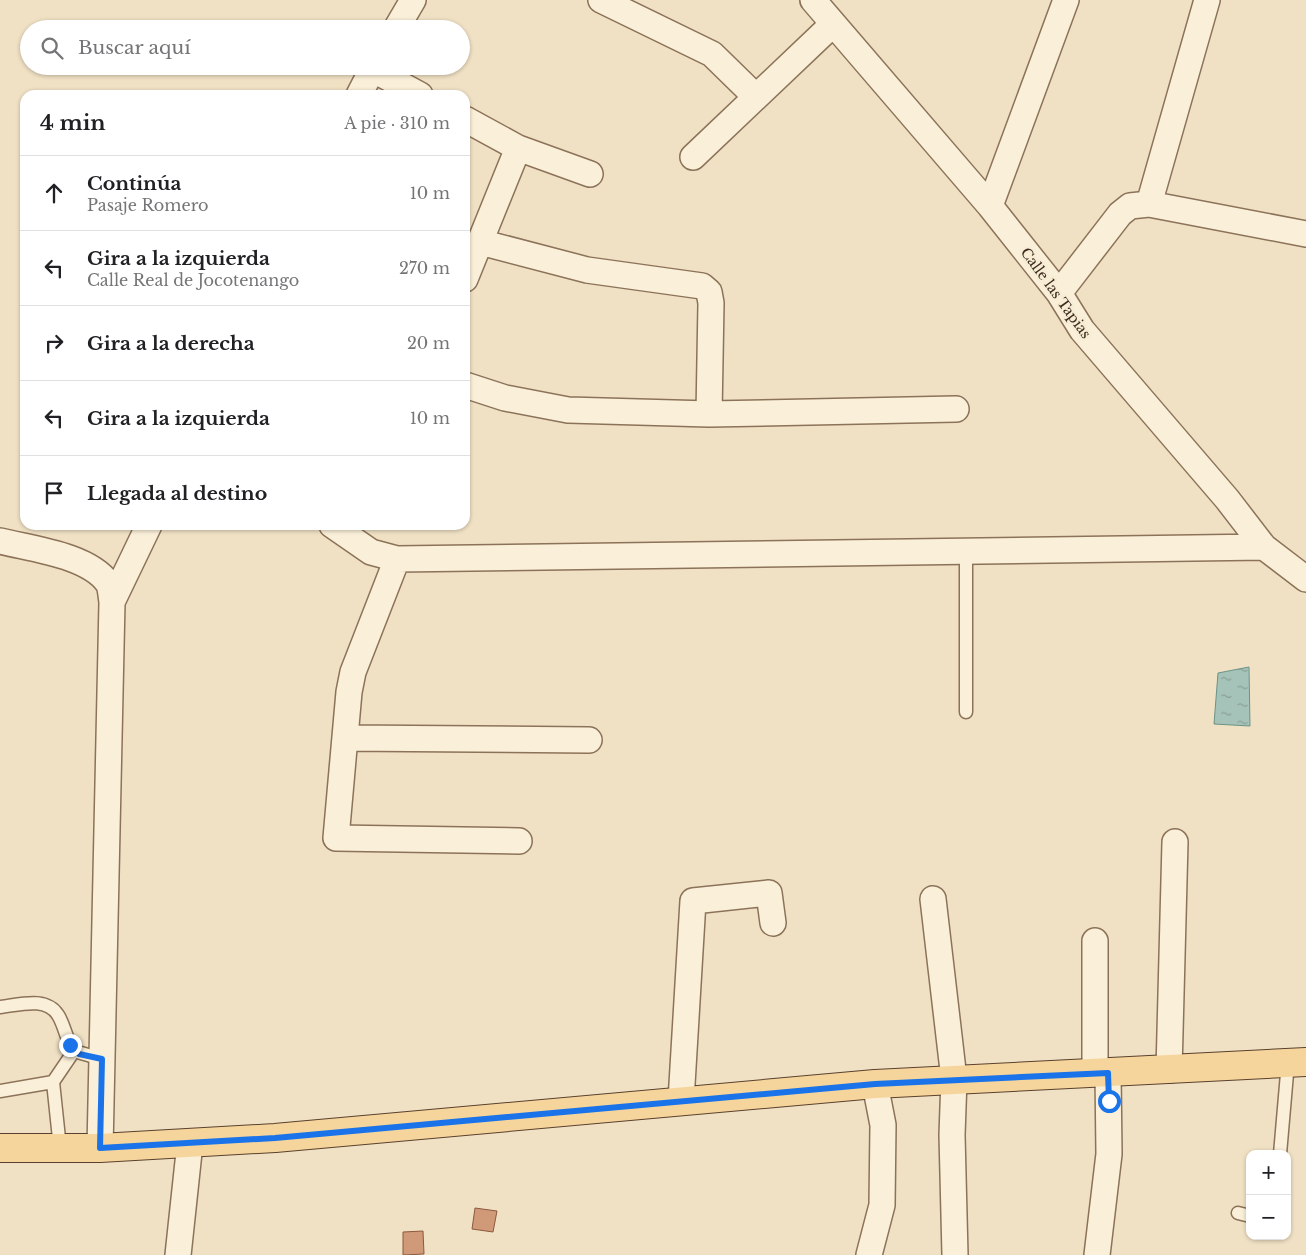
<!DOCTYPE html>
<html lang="es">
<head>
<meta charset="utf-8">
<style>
	body { margin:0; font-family:"Libre Baskerville",serif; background:#f2f2f2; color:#202124 }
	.controls { position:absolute; right:15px; bottom:15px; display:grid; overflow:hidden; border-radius:10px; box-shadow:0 1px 4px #0004 }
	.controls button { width:45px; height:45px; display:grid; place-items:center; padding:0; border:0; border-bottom:1px solid #e0e0e0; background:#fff; color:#202124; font:25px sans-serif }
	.stop { position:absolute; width:15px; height:15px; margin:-11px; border:4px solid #1a73e8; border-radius:50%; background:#fff }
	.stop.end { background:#1a73e8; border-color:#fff; box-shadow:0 1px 5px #0008 }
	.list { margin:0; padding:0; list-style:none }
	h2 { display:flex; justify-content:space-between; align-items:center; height:65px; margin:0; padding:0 20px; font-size:21px }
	h2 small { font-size:16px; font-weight:400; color:#757577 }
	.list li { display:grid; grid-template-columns:32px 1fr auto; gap:15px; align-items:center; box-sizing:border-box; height:75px; padding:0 20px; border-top:1px solid #e0e0e0 }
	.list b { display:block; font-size:19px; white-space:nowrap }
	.list p { margin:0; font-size:16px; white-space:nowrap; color:#757577 }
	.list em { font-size:16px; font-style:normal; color:#757577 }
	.icon { flex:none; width:28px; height:28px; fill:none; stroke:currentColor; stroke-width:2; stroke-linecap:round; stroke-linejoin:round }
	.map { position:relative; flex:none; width:1306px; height:1255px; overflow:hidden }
	.search { position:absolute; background:#fff; box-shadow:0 1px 4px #0004; left:20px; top:20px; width:450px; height:55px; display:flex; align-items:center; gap:12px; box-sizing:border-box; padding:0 18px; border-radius:28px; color:#757577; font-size:19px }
	.panel { position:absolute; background:#fff; box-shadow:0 1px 4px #0004; left:20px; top:90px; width:450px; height:440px; border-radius:15px }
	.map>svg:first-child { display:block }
</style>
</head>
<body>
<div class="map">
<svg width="1306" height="1255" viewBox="0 0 1306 1255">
	<defs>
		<pattern id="water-ripples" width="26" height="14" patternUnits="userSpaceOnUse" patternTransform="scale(1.25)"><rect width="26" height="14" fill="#a6c3b9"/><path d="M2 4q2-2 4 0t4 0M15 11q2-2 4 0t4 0" fill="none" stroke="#889f96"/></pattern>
	</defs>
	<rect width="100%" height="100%" fill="#f0e1c4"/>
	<path fill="url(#water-ripples)" stroke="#6c9387" d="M1249,667L1250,726L1214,724L1218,673Z"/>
	<path fill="#d09978" stroke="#8d593e" d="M475,1208L497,1211L493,1232L472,1229Z
		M423,1231L424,1254L403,1255V1232Z"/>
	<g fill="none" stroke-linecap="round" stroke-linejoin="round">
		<g stroke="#8c7259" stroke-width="15">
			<path id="service" d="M966,712V551
				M0,1007C19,1005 46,996 58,1015C65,1026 66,1040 74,1051L102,1059
				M0,1091L53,1082
				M60,1148L53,1082L74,1051
				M1280,1154L1288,1062
				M1238,1213L1250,1216"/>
		</g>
		<g stroke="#8c7259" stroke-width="28">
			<path id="minor" d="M601,0L712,54L756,97
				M813,0L990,206L1059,293L1082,330L1227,499L1264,547L1306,579
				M396,29L413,0
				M372,69L420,95
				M359,95L374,66
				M465,119L518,148L590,174
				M693,157L833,24
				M1149,204L1207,0
				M990,206L1066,0
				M480,242L587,270L702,286L709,292L711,303L709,414
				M465,279L518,148
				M1059,293L1120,214L1130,206L1149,204L1306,234
				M465,385L505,398L568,410L709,414L956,409
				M332,525L371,552L397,559L1264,547
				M0,541C32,549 88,555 108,583C111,588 111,597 112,602L100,1148
				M397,559L353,672L349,692L336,838L519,841
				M112,602L149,525
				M345,738L589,740
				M933,899L954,1079L952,1135L955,1255
				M1169,1070L1175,842
				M1095,1073V941
				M681,1101L693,901L769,893L773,923
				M178,1255L190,1143
				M869,1255L882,1205L883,1125L875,1084
				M1097,1255L1109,1154L1108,1073"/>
		</g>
		<g stroke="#5a402e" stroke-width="30">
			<path id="primary" d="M0,1148H100L275,1138L875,1084L1306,1062"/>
		</g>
		<use href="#service" stroke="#faefd8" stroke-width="12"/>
		<use href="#minor" stroke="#faefd8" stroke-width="25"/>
		<use href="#primary" stroke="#f5d59b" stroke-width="28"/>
	</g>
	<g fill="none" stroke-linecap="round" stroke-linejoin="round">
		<path stroke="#1a73e8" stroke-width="6" d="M70,1045L79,1054L102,1059L100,1148L275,1138L875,1084L1108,1073L1109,1101"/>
	</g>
	<g text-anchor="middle" stroke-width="5" stroke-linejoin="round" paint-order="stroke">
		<g font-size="14" fill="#3c2b1e" stroke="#f7ecd4">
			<text transform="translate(1056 293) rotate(54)" y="5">Calle las Tapias</text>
		</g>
	</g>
</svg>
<div class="controls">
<button>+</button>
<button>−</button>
</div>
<div class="stop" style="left:1109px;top:1101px"></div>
<div class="stop end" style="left:70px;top:1045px"></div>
<div class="search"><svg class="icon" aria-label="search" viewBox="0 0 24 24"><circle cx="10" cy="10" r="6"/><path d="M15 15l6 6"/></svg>Buscar aquí</div>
<section class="panel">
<h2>4 min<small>A pie · 310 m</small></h2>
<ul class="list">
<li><svg class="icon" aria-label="ahead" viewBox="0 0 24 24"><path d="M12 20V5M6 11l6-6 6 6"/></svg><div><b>Continúa</b><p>Pasaje Romero</p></div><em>10 m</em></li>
<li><svg class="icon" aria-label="left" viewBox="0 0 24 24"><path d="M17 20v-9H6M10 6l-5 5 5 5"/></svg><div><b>Gira a la izquierda</b><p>Calle Real de Jocotenango</p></div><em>270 m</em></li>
<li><svg class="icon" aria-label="right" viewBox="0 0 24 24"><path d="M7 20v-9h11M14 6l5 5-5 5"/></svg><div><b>Gira a la derecha</b></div><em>20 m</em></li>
<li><svg class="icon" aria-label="left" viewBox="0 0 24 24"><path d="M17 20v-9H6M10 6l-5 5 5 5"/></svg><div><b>Gira a la izquierda</b></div><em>10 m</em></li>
<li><svg class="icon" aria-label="arrive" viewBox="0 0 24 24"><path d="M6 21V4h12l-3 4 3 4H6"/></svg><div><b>Llegada al destino</b></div></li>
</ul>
</section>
</div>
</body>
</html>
